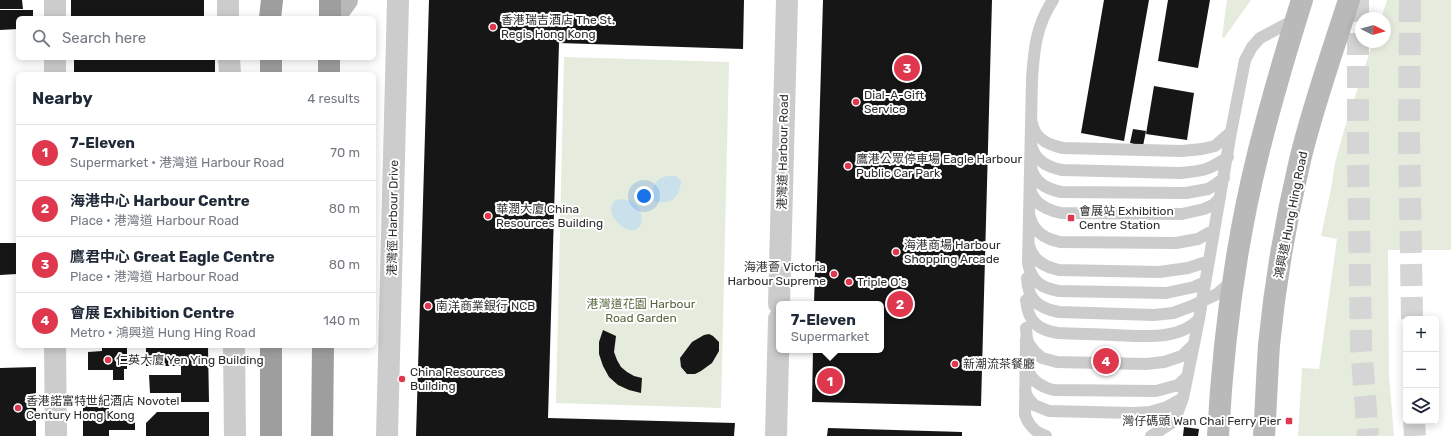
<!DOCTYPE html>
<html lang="en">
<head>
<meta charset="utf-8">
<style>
	body { margin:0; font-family:Rubik,"Noto Sans TC",sans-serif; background:#f2f2f3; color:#1f2937 }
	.controls { position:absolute; right:12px; bottom:12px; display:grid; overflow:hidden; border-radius:6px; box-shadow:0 2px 10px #0003 }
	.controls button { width:36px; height:36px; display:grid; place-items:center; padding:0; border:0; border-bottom:1px solid #e0e1e3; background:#fff; color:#1f2937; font:20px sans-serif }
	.compass { position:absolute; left:1355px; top:12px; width:36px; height:36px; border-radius:50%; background:#fff; box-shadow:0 2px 10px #0003; rotate:96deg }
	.you { position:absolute; left:644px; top:196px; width:14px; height:14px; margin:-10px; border:3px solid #fff; border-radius:50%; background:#1a73e8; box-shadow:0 0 0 6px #1a73e833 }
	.badge { display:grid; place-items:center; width:26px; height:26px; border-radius:50%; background:#df374e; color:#fff; font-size:13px; font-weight:700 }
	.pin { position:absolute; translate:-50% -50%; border:2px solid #fff; box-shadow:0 1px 4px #0006 }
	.popup { position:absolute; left:776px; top:301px; width:108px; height:52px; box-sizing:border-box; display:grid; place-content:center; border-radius:6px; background:#fff; filter:drop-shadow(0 1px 3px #0005); font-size:13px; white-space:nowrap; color:#747a83 }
	.popup b { font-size:15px; color:#1f2937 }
	.popup::after { content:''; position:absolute; left:50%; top:100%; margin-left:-8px; border:8px solid transparent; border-top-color:#fff }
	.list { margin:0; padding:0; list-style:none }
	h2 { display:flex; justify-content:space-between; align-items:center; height:52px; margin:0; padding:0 16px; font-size:17px }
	h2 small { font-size:13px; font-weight:400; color:#747a83 }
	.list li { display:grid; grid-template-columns:26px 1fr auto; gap:12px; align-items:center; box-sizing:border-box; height:56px; padding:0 16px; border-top:1px solid #e0e1e3 }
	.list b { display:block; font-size:15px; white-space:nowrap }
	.list p { margin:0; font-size:13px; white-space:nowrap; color:#747a83 }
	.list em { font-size:13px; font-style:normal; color:#747a83 }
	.icon { flex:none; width:22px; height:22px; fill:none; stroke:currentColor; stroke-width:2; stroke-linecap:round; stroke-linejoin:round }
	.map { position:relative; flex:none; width:1451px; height:436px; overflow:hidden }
	.search { position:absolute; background:#fff; box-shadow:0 2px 10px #0003; left:16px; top:16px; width:360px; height:44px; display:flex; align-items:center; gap:10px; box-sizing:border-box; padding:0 14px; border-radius:6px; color:#747a83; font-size:15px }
	.panel { position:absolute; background:#fff; box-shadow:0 2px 10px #0003; left:16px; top:72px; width:360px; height:276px; border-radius:6px }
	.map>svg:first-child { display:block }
</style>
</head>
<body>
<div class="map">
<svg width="1451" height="436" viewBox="0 0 1451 436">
	<rect width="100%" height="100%" fill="#fff"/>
	<path fill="#e5ebdd" d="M1227,0H1251L1224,38L1222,37Z
		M1387,0H1451V250H1388L1389,375L1394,436H1298L1302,368L1319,369L1337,239L1321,236L1331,189L1335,163L1345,127L1373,42H1385V18H1381Z
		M564,57L729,62L721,408L556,403Z"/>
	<path fill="#cae0eb" d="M668,176H676L681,181C680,198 670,206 654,201C650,189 655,178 668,176Z
		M620,199C624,199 628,200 632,202C639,206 646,220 639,227C631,235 619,226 615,219C612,216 611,211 611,207L614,201Z"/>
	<path fill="#161616" d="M0,0H22L23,9H0Z
		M71,0H204V18H71Z
		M429,0H744L743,49L559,43L548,418L735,423L734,436H416Z
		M823,0H992L981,406L812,402L813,350H881V304H814Z
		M1104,0H1149L1124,141L1081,133Z
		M1168,0H1210L1198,68L1158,61Z
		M0,10H33V18H18V29L0,30Z
		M74,58H215V74H74Z
		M1154,86L1194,93L1187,140L1146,134Z
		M1133,129L1146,131L1143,146L1130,143Z
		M0,243H17V274L0,275Z
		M603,330L616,336L614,352L617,360L621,367L627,372L634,376L642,378L641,393L629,390L618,385L609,377L603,366L599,354V342Z
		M709,334L713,336L719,342V351L712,363L701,371L695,374H687L681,367L680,358L692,342L704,335Z
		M102,346H127V369H124V380H113V370H88V352L102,351Z
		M146,346H208L209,402H181V393H150L149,375H181V366H146Z
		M36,367V436H0V368Z
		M83,404H109V413H135V430H109V436H83Z
		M157,412H209V436H146V423Z
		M1184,427L1199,429L1198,436H1183Z
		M828,428L962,432V436H827Z"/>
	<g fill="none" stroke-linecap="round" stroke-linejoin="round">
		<path stroke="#d5d5d5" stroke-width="22" stroke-dasharray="22 11" stroke-linecap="butt" d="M1410,0L1409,136L1412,319
			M1414,421L1415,436"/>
		<path stroke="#d5d5d5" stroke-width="22" stroke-dasharray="22 11" stroke-linecap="butt" d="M1358,0V153L1361,346L1368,436"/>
		<path stroke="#ccc" stroke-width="12" d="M1053,0C1036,26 1034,49 1032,79L1028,263C1031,281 1041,288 1059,291L1166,293L1194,287L1205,282
			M1032,123C1035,139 1048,145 1063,148L1182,151L1202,149L1215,146L1231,132
			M1031,144C1034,160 1047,167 1062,170L1180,173C1203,171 1209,170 1228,157
			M1031,167C1034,182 1046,189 1061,192L1186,193L1208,189L1216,184L1224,178
			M1030,187C1032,203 1047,210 1061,213L1182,214L1204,209L1213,205L1220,198
			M1030,217C1034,233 1046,239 1060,242L1176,243L1198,239L1214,230
			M1029,245C1032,260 1045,267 1059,270L1159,272L1188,268L1209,261
			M1027,278C1028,300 1038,308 1059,312L1154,315L1173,313L1192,306L1217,294L1232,281
			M1026,300C1028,321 1037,330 1058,333C1077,334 1095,334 1114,335C1141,336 1179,341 1199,319
			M1026,328L1027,339L1029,344L1035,352L1042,358L1057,362L1146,364L1164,362L1182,356L1193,345
			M1026,339L1025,415C1029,426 1035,432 1046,436
			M1026,365C1030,380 1040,387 1054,390L1156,391L1178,385L1187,377
			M1025,391L1028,398L1034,405L1049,411L1133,413L1150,412L1167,407L1183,398
			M1151,436L1170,424L1176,417L1183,398L1199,319L1231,132L1245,60L1252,47L1260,38L1296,19"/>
		<path stroke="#ccc" stroke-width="22" d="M55,0V18
			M55,58V74
			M55,346L56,436
			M387,436L398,0"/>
		<path stroke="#ccc" stroke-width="22" d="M228,0V18
			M229,58L230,74
			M779,304L787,0
			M234,346L235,436
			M776,436L779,319"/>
		<path stroke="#b9b9b9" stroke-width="22" d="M334,18L347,0
			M1218,436C1223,341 1235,247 1258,154C1271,102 1286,51 1302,0
			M1264,436C1266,406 1267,375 1269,345C1275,284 1286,219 1300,160C1313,106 1332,53 1349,0"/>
		<path stroke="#9e9e9e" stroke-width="22" d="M270,18L272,0
			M330,18V0
			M271,74V58
			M329,74V58
			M271,346V436
			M322,436L323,346"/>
	</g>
	<g fill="#df374e" stroke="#fff" stroke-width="1.5">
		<circle cx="493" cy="27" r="4"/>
		<circle cx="856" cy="102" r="4"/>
		<circle cx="848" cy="166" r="4"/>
		<circle cx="488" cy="216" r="4"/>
		<rect x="1067" y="214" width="8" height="8" rx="2"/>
		<circle cx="896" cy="252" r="4"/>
		<circle cx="834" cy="274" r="4"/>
		<circle cx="849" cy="282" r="4"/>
		<circle cx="428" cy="306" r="4"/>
		<circle cx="108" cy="360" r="4"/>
		<circle cx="955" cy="364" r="4"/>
		<circle cx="402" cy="379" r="4"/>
		<circle cx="18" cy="408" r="4"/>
		<rect x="1285" y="417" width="8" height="8" rx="2"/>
	</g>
	<g text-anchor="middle" stroke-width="4" stroke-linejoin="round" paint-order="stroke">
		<g font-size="12" fill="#2f2f2f" stroke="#fff" text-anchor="start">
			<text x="501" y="24">香港瑞吉酒店 The St.<tspan x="501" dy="14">Regis Hong Kong</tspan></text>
			<text x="864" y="99">Dial-A-Gift<tspan x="864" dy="14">Service</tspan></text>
			<text x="856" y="163">鷹港公眾停車場 Eagle Harbour<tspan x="856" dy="14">Public Car Park</tspan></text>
			<text x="496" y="213">華潤大廈 China<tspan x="496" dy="14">Resources Building</tspan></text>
			<text x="1079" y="215">會展站 Exhibition<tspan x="1079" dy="14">Centre Station</tspan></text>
			<text x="904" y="249">海港商場 Harbour<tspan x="904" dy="14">Shopping Arcade</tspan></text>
			<text x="826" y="271" text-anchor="end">海港薈 Victoria<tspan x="826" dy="14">Harbour Supreme</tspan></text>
			<text x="857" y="286">Triple O‘s</text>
			<text x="436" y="310">南洋商業銀行 NCB</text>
			<text x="116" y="364">仁英大廈 Yen Ying Building</text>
			<text x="963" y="368">新潮流茶餐廳</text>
			<text x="410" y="376">China Resources<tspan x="410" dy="14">Building</tspan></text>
			<text x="26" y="405">香港諾富特世紀酒店 Novotel<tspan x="26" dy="14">Century Hong Kong</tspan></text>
			<text x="1281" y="425" text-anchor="end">灣仔碼頭 Wan Chai Ferry Pier</text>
		</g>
		<g font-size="12" fill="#2f2f2f" stroke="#fff">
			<text transform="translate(783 152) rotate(-89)" y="4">港灣道 Harbour Road</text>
			<text transform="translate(1291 215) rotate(-79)" y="4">鴻興道 Hung Hing Road</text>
			<text transform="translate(393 218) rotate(-89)" y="4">港灣徑 Harbour Drive</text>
		</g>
		<g font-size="12" fill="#54693d" stroke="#fff">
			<text x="641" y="308">港灣道花園 Harbour<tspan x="641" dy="14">Road Garden</tspan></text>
		</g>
	</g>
</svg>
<div class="controls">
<button>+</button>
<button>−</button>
<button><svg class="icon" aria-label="layers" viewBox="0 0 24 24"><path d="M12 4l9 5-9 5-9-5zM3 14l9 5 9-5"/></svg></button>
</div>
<svg class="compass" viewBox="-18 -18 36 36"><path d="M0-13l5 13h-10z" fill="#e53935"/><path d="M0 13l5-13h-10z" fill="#747a83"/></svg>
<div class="you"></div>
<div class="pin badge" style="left:830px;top:381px">1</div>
<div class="popup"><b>7-Eleven</b>Supermarket</div>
<div class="pin badge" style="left:900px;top:304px">2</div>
<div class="pin badge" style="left:907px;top:68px">3</div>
<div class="pin badge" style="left:1106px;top:361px">4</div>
<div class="search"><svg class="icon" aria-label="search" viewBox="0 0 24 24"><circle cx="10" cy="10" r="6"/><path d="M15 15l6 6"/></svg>Search here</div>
<section class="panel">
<h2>Nearby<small>4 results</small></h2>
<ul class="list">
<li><span class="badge">1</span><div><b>7-Eleven</b><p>Supermarket · 港灣道 Harbour Road</p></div><em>70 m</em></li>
<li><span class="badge">2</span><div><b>海港中心 Harbour Centre</b><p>Place · 港灣道 Harbour Road</p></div><em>80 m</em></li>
<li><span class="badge">3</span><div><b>鷹君中心 Great Eagle Centre</b><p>Place · 港灣道 Harbour Road</p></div><em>80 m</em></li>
<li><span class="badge">4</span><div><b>會展 Exhibition Centre</b><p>Metro · 鴻興道 Hung Hing Road</p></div><em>140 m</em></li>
</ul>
</section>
</div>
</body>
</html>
